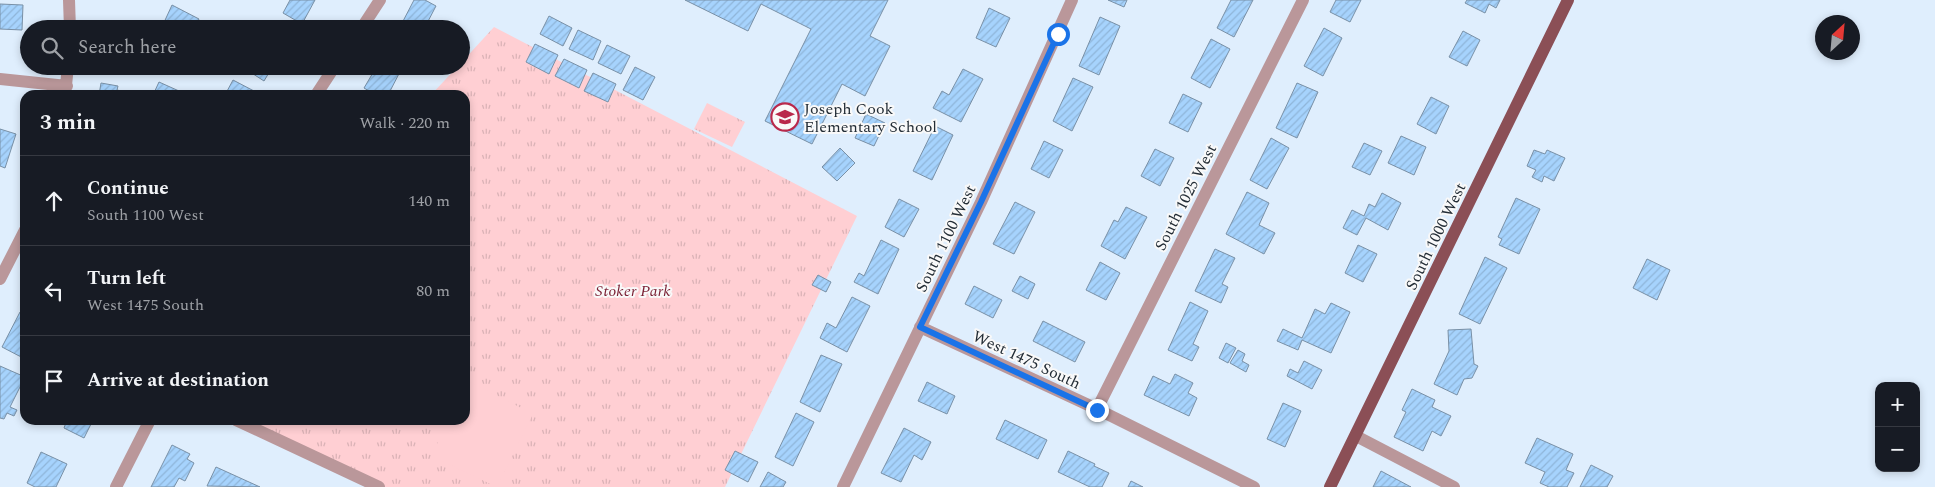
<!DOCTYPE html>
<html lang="en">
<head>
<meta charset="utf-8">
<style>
	body { margin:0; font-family:Spectral,serif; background:#20242c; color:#f1f3f6 }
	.controls { position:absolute; right:15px; bottom:15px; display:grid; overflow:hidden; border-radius:10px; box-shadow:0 2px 8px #0003 }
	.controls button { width:45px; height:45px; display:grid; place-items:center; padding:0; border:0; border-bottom:1px solid #363941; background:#171b24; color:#f1f3f6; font:25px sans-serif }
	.compass { position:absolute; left:1815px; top:15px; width:45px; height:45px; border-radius:50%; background:#171b24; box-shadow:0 2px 8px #0003; rotate:26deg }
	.stop { position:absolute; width:15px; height:15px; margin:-11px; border:4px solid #1a73e8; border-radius:50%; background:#fff }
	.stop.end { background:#1a73e8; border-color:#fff; box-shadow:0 1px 5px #0008 }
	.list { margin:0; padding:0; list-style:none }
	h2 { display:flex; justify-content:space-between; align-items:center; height:65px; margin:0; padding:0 20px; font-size:21px }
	h2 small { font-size:16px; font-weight:400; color:#9ea1a6 }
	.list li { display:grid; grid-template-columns:32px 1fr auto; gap:15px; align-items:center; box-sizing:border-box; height:90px; padding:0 20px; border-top:1px solid #363941 }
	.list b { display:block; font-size:19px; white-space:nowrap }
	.list p { margin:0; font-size:16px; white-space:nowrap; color:#9ea1a6 }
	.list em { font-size:16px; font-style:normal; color:#9ea1a6 }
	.icon { flex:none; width:28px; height:28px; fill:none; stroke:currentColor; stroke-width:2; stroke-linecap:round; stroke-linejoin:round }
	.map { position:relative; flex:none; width:1935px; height:487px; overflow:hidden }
	.search { position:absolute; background:#171b24; box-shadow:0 2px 8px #0003; left:20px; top:20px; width:450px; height:55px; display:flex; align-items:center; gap:12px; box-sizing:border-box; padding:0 18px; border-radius:28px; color:#9ea1a6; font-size:19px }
	.panel { position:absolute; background:#171b24; box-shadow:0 2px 8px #0003; left:20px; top:90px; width:450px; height:335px; border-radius:15px }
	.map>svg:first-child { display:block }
</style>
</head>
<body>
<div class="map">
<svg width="1935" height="487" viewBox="0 0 1935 487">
	<defs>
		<pattern id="park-tufts" width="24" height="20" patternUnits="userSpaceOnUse" patternTransform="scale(1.25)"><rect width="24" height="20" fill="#ffcfd3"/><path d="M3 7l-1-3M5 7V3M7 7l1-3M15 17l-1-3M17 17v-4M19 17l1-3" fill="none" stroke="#dab2b6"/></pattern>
		<pattern id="building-hatch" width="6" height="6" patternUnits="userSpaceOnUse" patternTransform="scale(1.25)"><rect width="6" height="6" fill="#a6d3fd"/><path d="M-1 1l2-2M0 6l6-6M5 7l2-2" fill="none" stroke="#8fb5d9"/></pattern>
	</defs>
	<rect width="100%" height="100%" fill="#dfeefd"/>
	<path fill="url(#park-tufts)" d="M494,27L857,216L725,487H374L256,430L261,420H465V95H431L458,66H461V63Z
		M707,103L745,122L732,147L694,129Z"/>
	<path fill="#ffcfd3" d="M468,381L533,414L497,487L431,456L449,420H465V387Z"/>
	<path fill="url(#building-hatch)" stroke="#7990a6" d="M290,0H315L302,24L283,13Z
		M414,0H425L436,6L424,29H409L401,25Z
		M685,0H888L870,36L890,46L865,96L842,84L812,144L765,121L811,29L761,4L748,31Z
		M1108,0H1127L1124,7Z
		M1231,0H1253L1234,37L1217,28Z
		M1336,0H1361L1350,22L1330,12Z
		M1467,0H1500L1496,8L1489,4L1485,13L1465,3Z
		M0,4L23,5L22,30L0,29Z
		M172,5L199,19L194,29H161Z
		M989,8L1010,18L996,47L976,38Z
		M549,16L572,28L563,46L540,34Z
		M1100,17L1120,26L1099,75L1079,66Z
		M1324,28L1342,38L1323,76L1304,66Z
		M578,30L601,41L593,60L569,49Z
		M1463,31L1480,40L1467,66L1449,57Z
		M1211,39L1230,49L1210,88L1191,78Z
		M535,44L558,55L549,74L526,62Z
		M607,45L630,56L621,74L598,63Z
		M564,59L587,70L579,88L555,76Z
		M249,66H273L264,81L247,70Z
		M372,66H403L388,95H376L364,88L374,71L370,69Z
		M635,67L655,77L643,100L623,90Z
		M963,69L983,79L961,122L933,108L942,91L949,95Z
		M593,73L616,84L608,102L584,91Z
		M1073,78L1093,87L1072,131L1053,121Z
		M233,80L254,91L252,95H225Z
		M159,82L179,91L178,95H153Z
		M101,83L118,86L117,90L129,93V95H99Z
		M1297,83L1318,92L1297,138L1276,128Z
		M1183,94L1202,103L1188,132L1169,123Z
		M1431,97L1449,106L1436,134L1417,124Z
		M866,114L885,123L874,146L855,138Z
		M935,126L953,135L932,180L913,171Z
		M0,129L16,134L5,168L0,166Z
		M1401,136L1426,147L1414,175L1388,163Z
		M1271,138L1289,148L1267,189L1250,180Z
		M1044,141L1063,150L1049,178L1031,169Z
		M1364,143L1382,151L1370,175L1352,167Z
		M840,148L855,163L837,181L822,167Z
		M1155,149L1174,158L1160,186L1141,176Z
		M1534,150L1545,154L1547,150L1565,158L1554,181L1544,176L1542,182L1532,177L1536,170L1527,166Z
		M1247,192L1269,203L1259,225L1275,233L1264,254L1226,234Z
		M1382,193L1401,203L1388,230L1366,218L1357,235L1343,228L1352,210L1364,216L1369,204L1375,207Z
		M1516,198L1540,209L1519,254L1499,245L1502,239L1498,237Z
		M899,199L919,209L904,237L885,227Z
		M1015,202L1035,212L1014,254L993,244Z
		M1126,207L1147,217L1125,259L1101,246L1114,220L1118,222Z
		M881,240L899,249L878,294L854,282L859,273L864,276Z
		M1358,245L1377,254L1363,282L1345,273Z
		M1215,249L1235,258L1222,284L1228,287L1221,303L1195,291Z
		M1485,257L1507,268L1480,324L1459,314Z
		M1647,259L1670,270L1657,300L1633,288Z
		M1100,262L1120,273L1106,300L1086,290Z
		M818,275L831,282L826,292L812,285Z
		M1020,276L1035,284L1028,299L1012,291Z
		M974,286L1002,300L993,318L965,304Z
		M852,297L870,306L847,352L820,338L827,323L836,328Z
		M1190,302L1208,311L1193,344L1199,347L1192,361L1168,350Z
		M1331,303L1350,312L1331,353L1302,340L1298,350L1277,341L1283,329L1302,338L1315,309L1325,314Z
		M20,312L25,315V359L2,347Z
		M1043,321L1085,342L1075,362L1033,341Z
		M1471,329L1474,364L1478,366L1472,378L1464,379L1457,395L1434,384L1449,351L1448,330Z
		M1226,343L1236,348L1228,363L1219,358Z
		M1238,350L1245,354L1242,361L1249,365L1246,372L1230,363Z
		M821,355L842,364L820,412L800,402Z
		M1304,361L1322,370L1312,389L1287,376L1290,369L1298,373Z
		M0,366L25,377L10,407L17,410L14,416L7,413L4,419L0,418Z
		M1175,374L1193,383L1188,393L1197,398L1189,416L1144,395L1153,376L1170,384Z
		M927,382L955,396L947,414L918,401Z
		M1412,389L1435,400L1432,407L1451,416L1441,436L1432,431L1423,451L1394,437L1406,412L1402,410Z
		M1283,403L1301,411L1285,447L1267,439Z
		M796,413L814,422L793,466L775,457Z
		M67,420H93L84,438L64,428Z
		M1005,420L1047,440L1038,459L996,439Z
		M904,428L931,442L922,460L914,455L901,482L881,473Z
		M1537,438L1573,454L1566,470L1574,473L1567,487H1549L1540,483L1545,472L1525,463Z
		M172,445L190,454L187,459L194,463L185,481L179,478L174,487H151Z
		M735,451L758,462L748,482L725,470Z
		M1068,451L1095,464L1094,466L1109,473L1102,487H1090L1058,472Z
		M41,452L67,464L56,487H35L27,483Z
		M1591,465L1613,476L1607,487H1580Z
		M216,467L260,487L207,486Z
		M1381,471L1411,487H1373Z
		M768,472L786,482L783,487H760Z
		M1131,481L1143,487H1128Z"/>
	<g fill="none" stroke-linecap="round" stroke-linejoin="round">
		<path stroke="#ba979a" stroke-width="12" d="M69,0L70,29
			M361,29L380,0
			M0,79L67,86
			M65,95L68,66
			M316,95L335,66
			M0,279L25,230
			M920,327L1097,409L1254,487
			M1097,409L1303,0
			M236,420L379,487
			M1356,436L1454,487
			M116,487L150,420
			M843,487L981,202L1072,0"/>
		<path stroke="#8b4f56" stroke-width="12" d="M1330,487L1568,0"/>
	</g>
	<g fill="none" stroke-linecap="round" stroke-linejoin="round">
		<path stroke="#1a73e8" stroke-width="6" d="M1058,34L981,202L920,327L1097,410"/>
	</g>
	<defs>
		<g id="school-ring" transform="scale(1.4375)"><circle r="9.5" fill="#f9f9f9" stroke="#b9284b" stroke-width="1.5"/><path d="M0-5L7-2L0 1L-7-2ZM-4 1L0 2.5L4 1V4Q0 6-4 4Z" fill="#b9284b"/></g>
	</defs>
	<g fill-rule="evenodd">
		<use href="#school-ring" x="785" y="117"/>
	</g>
	<g text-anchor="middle" stroke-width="4" stroke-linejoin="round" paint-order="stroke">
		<g font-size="16" fill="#232d36" stroke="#f9f9f9" text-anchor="start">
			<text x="804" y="114">Joseph Cook<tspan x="804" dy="18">Elementary School</tspan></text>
		</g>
		<g font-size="16" fill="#232d36" stroke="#f9f9f9">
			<text transform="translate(1185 197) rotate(-63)" y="6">South 1025 West</text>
			<text transform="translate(1435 236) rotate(-64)" y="6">South 1000 West</text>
			<text transform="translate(945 238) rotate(-64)" y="6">South 1100 West</text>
			<text transform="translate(1027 359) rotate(25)" y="6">West 1475 South</text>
		</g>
		<g font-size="16" font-style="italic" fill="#7a1f33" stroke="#f9f9f9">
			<text x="633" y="296">Stoker Park</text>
		</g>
	</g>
</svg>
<div class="controls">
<button>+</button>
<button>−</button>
</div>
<svg class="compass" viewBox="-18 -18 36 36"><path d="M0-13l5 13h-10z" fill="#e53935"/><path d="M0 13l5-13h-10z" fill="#9ea1a6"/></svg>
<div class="stop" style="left:1058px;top:34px"></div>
<div class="stop end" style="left:1097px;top:410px"></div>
<div class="search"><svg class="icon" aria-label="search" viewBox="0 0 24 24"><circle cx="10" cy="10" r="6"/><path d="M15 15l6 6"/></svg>Search here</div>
<section class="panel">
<h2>3 min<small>Walk · 220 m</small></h2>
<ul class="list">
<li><svg class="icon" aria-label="ahead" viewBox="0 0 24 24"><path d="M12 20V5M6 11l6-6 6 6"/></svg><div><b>Continue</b><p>South 1100 West</p></div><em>140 m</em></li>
<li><svg class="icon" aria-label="left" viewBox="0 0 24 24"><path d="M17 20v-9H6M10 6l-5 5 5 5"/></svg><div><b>Turn left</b><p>West 1475 South</p></div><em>80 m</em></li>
<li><svg class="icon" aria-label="arrive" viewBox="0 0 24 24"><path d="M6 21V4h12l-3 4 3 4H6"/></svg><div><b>Arrive at destination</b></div></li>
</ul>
</section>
</div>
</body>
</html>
